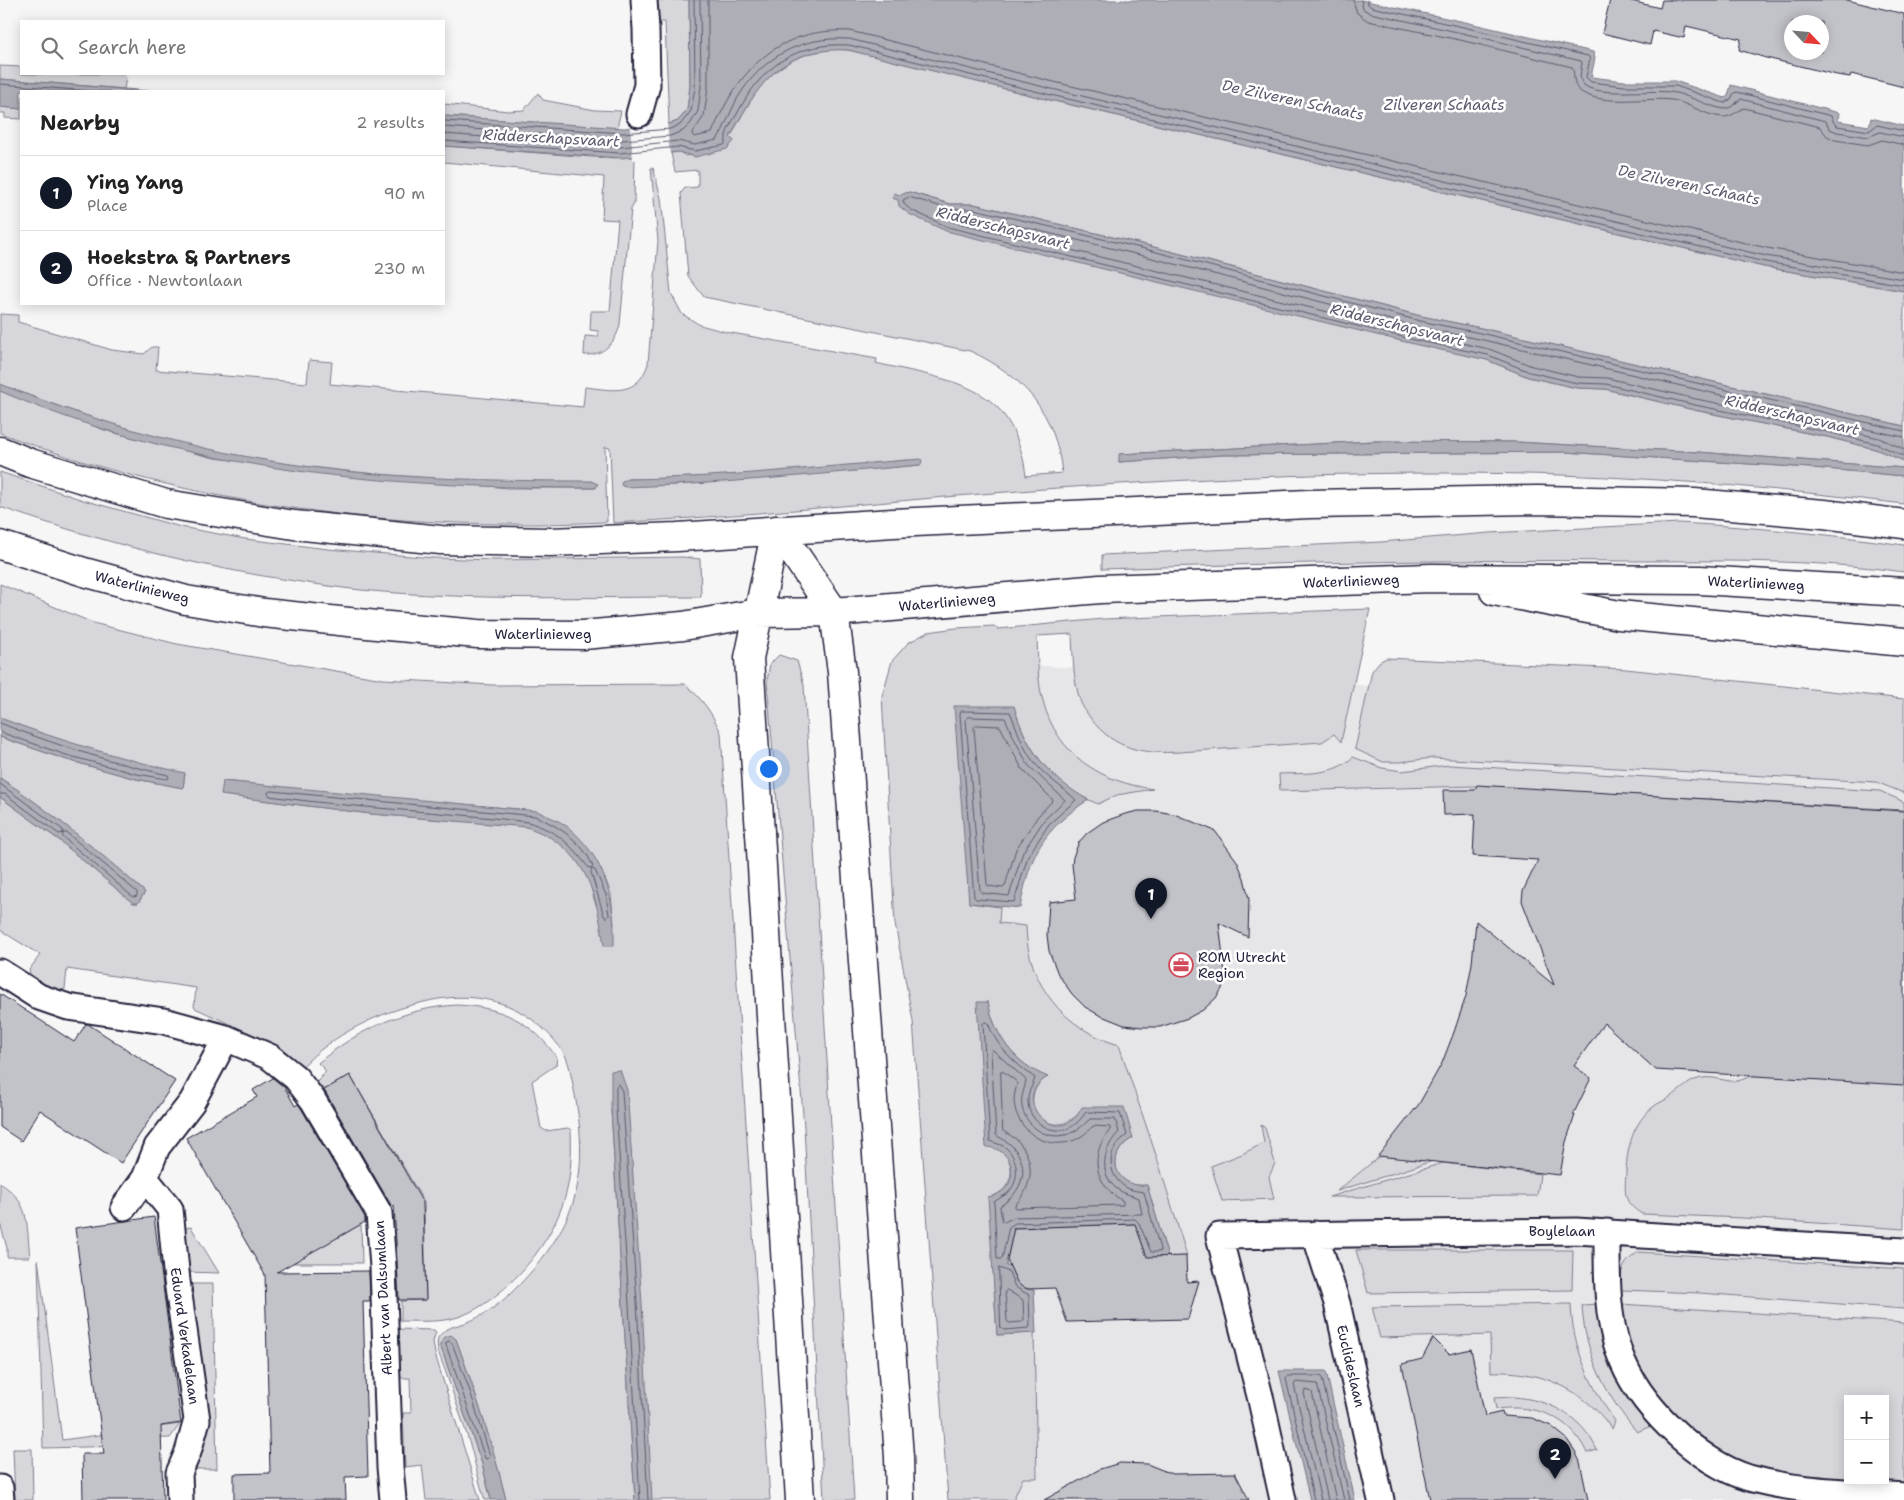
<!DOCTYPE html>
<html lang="en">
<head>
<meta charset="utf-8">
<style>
	body { margin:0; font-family:"Shantell Sans",sans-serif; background:#f6f6f6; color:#222 }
	.controls { position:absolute; right:15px; bottom:15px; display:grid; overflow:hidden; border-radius:0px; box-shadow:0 2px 12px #0003 }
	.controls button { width:45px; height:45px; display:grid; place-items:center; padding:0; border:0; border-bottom:1px solid #e0e0e0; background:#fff; color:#222; font:25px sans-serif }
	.compass { position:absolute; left:1784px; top:15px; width:45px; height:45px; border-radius:50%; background:#fff; box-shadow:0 2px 12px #0003; rotate:116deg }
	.you { position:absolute; left:768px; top:768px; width:18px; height:18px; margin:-12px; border:4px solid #fff; border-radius:50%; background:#1a73e8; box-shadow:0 0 0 8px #1a73e833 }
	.badge { display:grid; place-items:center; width:32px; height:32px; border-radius:50%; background:#111827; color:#fff; font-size:16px; font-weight:700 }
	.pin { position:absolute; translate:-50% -41px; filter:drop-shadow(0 1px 2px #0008) }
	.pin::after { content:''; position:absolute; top:26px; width:18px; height:15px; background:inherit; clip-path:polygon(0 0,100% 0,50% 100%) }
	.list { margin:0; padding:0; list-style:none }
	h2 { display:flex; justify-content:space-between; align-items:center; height:65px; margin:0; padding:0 20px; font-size:21px }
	h2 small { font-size:16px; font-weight:400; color:#767676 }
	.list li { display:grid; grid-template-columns:32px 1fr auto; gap:15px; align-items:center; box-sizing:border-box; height:75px; padding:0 20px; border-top:1px solid #e0e0e0 }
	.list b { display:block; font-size:19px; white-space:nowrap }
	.list p { margin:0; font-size:16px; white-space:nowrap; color:#767676 }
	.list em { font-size:16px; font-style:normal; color:#767676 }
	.icon { flex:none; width:28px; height:28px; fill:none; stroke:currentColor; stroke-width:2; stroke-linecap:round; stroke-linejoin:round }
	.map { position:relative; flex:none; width:1904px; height:1500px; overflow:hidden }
	.search { position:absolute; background:#fff; box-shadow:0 2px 12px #0003; left:20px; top:20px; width:425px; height:55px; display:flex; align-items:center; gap:12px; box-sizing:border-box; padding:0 18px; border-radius:0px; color:#767676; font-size:19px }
	.panel { position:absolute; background:#fff; box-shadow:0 2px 12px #0003; left:20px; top:90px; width:425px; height:215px; border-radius:0px }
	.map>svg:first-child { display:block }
</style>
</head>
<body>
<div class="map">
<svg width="1904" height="1500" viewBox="0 0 1904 1500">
	<rect width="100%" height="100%" fill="#f6f6f7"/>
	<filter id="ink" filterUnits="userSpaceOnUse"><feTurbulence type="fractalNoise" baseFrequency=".02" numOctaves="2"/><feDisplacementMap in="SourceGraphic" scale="10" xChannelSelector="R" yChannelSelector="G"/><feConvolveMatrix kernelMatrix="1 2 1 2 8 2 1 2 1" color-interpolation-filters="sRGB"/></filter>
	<g filter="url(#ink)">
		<path fill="#e6e6e9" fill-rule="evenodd" d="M966,662L1338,681L1904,782V1500H998ZM1848,1399H1885V1481H1848Z"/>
		<path fill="#d7d7db" stroke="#7c7c8b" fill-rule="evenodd" d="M656,0H689L690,86L687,110L678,121L669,124L665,22H659Z
			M835,49L848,50L870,55L1050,100L1764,267L1904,291V426L1481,328L1421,316L1146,245L974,204H950L909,192L900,195L1487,360L1528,377L1577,388L1605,389L1694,410L1827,437L1875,449L1904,461V468L1698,452L1516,442L1374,441L1120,454L1119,462L1222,455L1565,452L1826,469L1904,476V504C1790,490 1676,479 1561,475C1414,470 1265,475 1119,484C950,494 782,514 613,523L610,448L605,447L607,522C401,532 194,507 0,433V391L107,431L214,458L508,488H595L597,487C478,480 357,478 239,456C157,440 77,415 0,384V314L18,315V322L112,350L144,354L152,347H158L156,370L307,383L309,360L332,362L330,384L583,407L585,387C613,390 637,397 648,364L658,241L651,168H653L661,198L671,293L682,314L700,325L726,332L877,359L876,363C908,371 958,378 985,397C1010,413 1023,447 1026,476L1062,473C1056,413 1023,375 970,351L704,297L688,276L681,193L685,188L698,187V170L675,172L671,153L679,152L686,156L734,141L730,138C756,88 774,55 835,49ZM907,460L920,465L678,485L622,486L628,479C721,478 814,470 907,460Z
			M0,66L21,67V74H123L126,78L124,89L0,79Z
			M538,93L543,100L595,110L621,111L617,128L444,116V104L508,111L524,110Z
			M0,107L21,109V119L5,118V113H0Z
			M444,146L606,158L635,157L634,204L631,209L620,324C616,343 603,356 584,355L585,336L598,337V331L590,330L591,311H610L618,220L602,219L604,177L444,162Z
			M0,472L83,500L181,527L245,539L328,549L434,558L495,560L683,557L700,559L701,597C588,597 474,601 361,590C341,588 321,585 301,582C198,567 98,541 0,507Z
			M1679,523C1754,527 1829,534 1904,545V572C1812,559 1719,561 1626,561C1451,559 1277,563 1102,569V555L1381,542L1489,533Z
			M0,584L93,623L177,644L383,679L493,685L685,684C703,700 711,711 721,733L770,1500H650L611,1110L635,1500H506C493,1445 475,1392 456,1339L440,1345L482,1464L491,1500H485C479,1483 476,1466 471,1448C463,1422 454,1396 445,1370C442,1361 435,1348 438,1338C439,1335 443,1332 446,1330C452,1326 459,1325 465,1323C482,1317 497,1306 510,1294C536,1269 561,1238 573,1203C585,1166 581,1123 573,1085C571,1076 570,1066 566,1057C558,1042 544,1028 530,1018C500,996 459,993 424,1002C380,1012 333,1034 302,1067L275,1045L195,1008L194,1007L196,988L67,969L65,989C54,993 39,980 30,974L29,970L40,955L0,930V797L59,840L133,903H138L145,892C99,852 51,811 0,778V737L64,759L136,779L183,788L185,774L135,762L50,737L0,718ZM224,781L333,793L519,809L605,878L611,894L614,925C609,919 600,912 596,905C592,895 591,882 585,872C573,849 547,829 521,826L371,814L222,795Z
			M1370,609L1341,742L1334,734L1322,742L1180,752C1143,754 1115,750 1091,719C1088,714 1083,708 1081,703C1073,681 1073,657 1072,634L1037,636C1038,658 1037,680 1043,701C1057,755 1101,782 1153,789L1117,795L1098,804C1054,786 1027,751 1014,707L969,903L1000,907L999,923L1026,926C1027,984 1064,1029 1119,1045L1158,1161L1187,1256L1168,1257L1147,1185C1114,1189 1104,1154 1133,1138L1079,1113C1049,1145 1012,1100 1047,1077C1014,1063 995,1036 988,1002L991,1147C1020,1153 1016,1192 989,1197L997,1335L1034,1333L1037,1478H1023L1013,1500H948L913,1021L895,924L882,696L892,661L908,643L928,632L956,628L994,626L998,629L1103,619Z
			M779,655L797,661L804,685L854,1500H824L804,1127L767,681L770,664Z
			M1386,658L1626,669L1904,699V793L1876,782L1433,758L1400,762H1383L1355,749L1372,671L1379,662Z
			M1353,757L1382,768L1402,771L1449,765L1880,791L1904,802V810L1475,786L1280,791L1279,774C1304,773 1334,776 1353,757Z
			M457,1005C502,1007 532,1021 557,1058L556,1065L532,1081L541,1128L546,1131L568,1128L571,1130C572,1157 571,1184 561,1209C546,1250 503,1300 461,1316C442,1323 421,1321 401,1321V1301L426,1300L424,1202L350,1075L324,1090L317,1082L326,1071L318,1063C357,1030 405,1008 457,1005Z
			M1755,1075L1904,1084V1229L1743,1218L1642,1214C1622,1202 1625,1193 1626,1172C1627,1147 1633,1123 1653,1107C1659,1102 1667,1100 1673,1095C1683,1089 1690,1079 1703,1078C1714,1076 1725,1082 1737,1081C1743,1080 1749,1076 1755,1075Z
			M1261,1125L1265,1128L1275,1163L1269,1177L1274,1199L1222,1201L1211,1166L1242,1154L1264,1143Z
			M1380,1156L1433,1161L1337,1191Z
			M1443,1163L1540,1174L1537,1196L1329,1197Z
			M0,1183C31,1203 26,1223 30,1257H7V1248L0,1223Z
			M330,1224L338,1238L361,1224L362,1263H261Z
			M191,1227L219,1273L186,1272L180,1229Z
			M1356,1250H1573L1572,1290L1368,1293Z
			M1638,1252L1904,1269V1309L1700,1293L1621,1290C1620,1270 1622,1264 1638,1252Z
			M38,1259L62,1440L180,1424L170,1438L136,1439L127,1446L43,1448Z
			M187,1284H213L217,1469H195L203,1433Z
			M1571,1304C1572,1347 1591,1387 1615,1421L1612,1429C1583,1388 1540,1370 1491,1372L1490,1335L1380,1338L1372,1307Z
			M1598,1304L1621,1383L1651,1426L1637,1432C1606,1397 1584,1352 1582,1305Z
			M1621,1304L1904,1323V1484L1874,1481H1885V1399H1848V1479C1817,1476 1787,1474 1757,1467C1704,1453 1658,1408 1635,1359C1627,1343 1623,1322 1621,1304Z
			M397,1329L434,1330L436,1332L433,1341L435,1354L480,1500H426L422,1465L405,1467L403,1413H411L410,1378H399Z
			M1513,1397C1548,1399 1582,1416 1597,1450L1587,1453C1570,1416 1535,1404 1496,1409L1494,1398Z
			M13,1449H32L33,1500H15Z"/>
		<path fill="#aeaeb7" stroke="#767685" d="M689,0H1361L1465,22L1593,52L1595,58L1591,77L1624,81H1675L1725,98L1728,96L1731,85L1839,113L1838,121L1869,126L1871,118L1904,126V291L1764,267L1050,100L848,50C781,47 758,84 730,137L734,141L727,149L695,157L679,152L621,158L444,146V116L624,128L669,124L678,121L687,110L690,86Z
			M0,79L149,91H21V109L0,107Z
			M909,192L950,204H974L1146,245L1421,316L1481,328L1904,426V461L1875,449L1827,437L1694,410L1605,389L1577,388L1528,377L1487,360L1418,345L946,231L909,214L899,206L898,200L892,198L894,193L900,195Z
			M0,384C77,415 156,439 238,455C354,478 474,481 591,481L598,484L595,488C393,488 188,473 0,391Z
			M1374,441L1516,442L1698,452L1904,468V476L1826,469L1565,452L1222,455L1119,462V454Z
			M921,459L922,462L920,465C822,474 723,484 625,487L621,485L622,481L628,479C726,478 823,466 921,459Z
			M954,706H1014C1027,752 1048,776 1088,800C1042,831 1030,854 1020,908L969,903Z
			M0,718C61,741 122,759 185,773L183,788L136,779L64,759L0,737Z
			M0,778C51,811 99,852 145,892L138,903H133L59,840L0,797Z
			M223,781L537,811C547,816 559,820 568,827C606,859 615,899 614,946H604C596,890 585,846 526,827L371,814L221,795Z
			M977,1002H988C995,1037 1015,1064 1048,1077C1006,1099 1060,1153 1082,1107H1124L1133,1138C1104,1153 1114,1189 1147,1185L1168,1257L1136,1258L1145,1252L1134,1224L1014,1228L1006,1266H1015L1018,1283L1027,1289L1034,1290L1036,1333L997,1335L988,1197C1021,1192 1019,1149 986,1147Z
			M620,1070L627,1090L642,1303L652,1500H635L611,1110V1071Z
			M451,1335L456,1339C475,1392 493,1445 506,1500H491L482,1464L440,1345L443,1338Z
			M1279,1371H1326L1355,1500H1310Z"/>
		<path fill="#f6f6f7" d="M667,122L670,155L633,160L630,125Z"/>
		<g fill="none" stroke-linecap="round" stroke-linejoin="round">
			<path stroke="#5a5a6d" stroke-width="1" d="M708,0V88L704,116L692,134L694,137L712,133C738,70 778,27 850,31L1054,82L1767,248L1904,272
				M1353,0L1357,13L1368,21L1460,40L1572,67C1576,76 1571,87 1583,93C1606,106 1646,97 1672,100C1689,103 1705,116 1723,117C1732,117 1737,111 1744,108L1820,127L1827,136L1835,140L1868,145L1882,140L1904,145
				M1361,0L1363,9L1370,13L1462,33L1581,61L1582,63C1581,71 1578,79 1584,85C1599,98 1655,88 1676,93C1692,97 1707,106 1724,109L1731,107L1741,99L1825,121L1830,129L1837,132L1868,137L1880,132L1904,137
				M1367,0L1368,4L1371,7L1463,27L1588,56L1590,59L1586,77L1591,82L1624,86H1676L1724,103L1731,99L1734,93L1737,92L1831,116L1834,123L1837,126L1869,131L1877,125L1904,131
				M0,84L90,91
				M444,121L623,133L670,129L680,125L691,111L695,87L694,0
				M444,127L623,140L670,136L683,131L691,123L698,111L701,86L700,0
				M444,134L620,147L678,141L695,145L717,140C725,128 730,112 737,99C762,57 800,36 849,39L1052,89L1766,256L1904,279
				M444,141L620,153L678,147L695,151L724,145L726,142C724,133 732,122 737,114C761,67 795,42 849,45L1051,95L1765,262L1904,285
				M973,215L1144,256L1418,327L1479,339L1820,418L1822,421L1819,423L1696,399L1607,378L1578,377L1532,366L1489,349L1420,334L950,221L948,218L950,216Z
				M1904,431L1480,333L1420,321L1145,249L974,209H949L909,197L903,200L904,204L911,210L948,227L1419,341L1488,355L1530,372L1577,383L1606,384L1695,405L1828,432L1877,444L1904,456
				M1904,437L1847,425L1844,427L1845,430L1879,438L1904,449
				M962,711L1010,712C1017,728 1022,747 1033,761C1045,777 1063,787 1076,800L1049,824L1028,856L1014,902L976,899L974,897L960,714Z
				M969,717L1005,718L1015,740L1028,765L1065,800L1044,820L1023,852L1009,896L982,893L980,891L966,720Z
				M0,723C55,745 110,762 168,775L169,778L167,779L137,774L66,755L0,732
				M977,725L1000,726L1022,769L1053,800L1038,816L1016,849L1005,886L1003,888L988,886L987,884L974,728Z
				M0,784L55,824L63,830V833L59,834L5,794H0
				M271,791L535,816C558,826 584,842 593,867L589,868C569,843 559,832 528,822C442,811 356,809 270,796L268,793Z
				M63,833H67L137,892V896L133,897L63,837Z
				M592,869L595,870L606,895L609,915L607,918L604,916L591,872Z
				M985,1022L988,1023C997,1048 1015,1063 1035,1078C1033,1085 1028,1091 1028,1100C1027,1120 1049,1136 1069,1128C1076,1125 1081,1119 1086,1112L1120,1113L1127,1135C1123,1138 1119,1141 1116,1146C1106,1161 1112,1181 1129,1189C1134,1191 1139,1191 1144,1192L1160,1249V1252H1151L1139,1223L1135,1219L1015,1223L1009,1227L1002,1259H997L994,1202C999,1198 1005,1196 1010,1191C1020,1178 1018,1157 1005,1147C1000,1144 994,1143 990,1141L983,1024Z
				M993,1050L1026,1080C1025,1089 1020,1097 1022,1107C1027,1129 1050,1142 1071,1133C1079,1130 1084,1124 1090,1119H1115L1119,1132C1104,1147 1097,1173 1117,1189C1124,1194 1131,1195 1139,1198L1142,1214L1015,1217L1004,1222L1002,1221L1000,1206C1022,1193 1032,1167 1012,1146C1008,1141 1001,1139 996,1135L991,1053Z
				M1001,1071L1004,1072L1017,1082C1016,1089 1014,1095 1014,1101C1016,1130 1044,1150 1072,1141C1081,1138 1087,1132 1093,1126L1110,1127V1130C1088,1156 1095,1185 1123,1201V1205L1015,1208V1205C1034,1186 1036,1159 1016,1139C1012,1136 1007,1134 1003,1131Z
				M999,1268L1009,1272L1015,1287L1029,1295L1030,1325L1029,1328L1004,1330L1001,1328Z
				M1007,1290L1023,1300L1024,1320L1022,1322L1009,1323L1007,1321L1005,1292Z
				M449,1341L452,1343L471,1394L490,1456L488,1459L485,1458L446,1345V1343Z
				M640,1500L628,1287L616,1109V1086L618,1084L622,1091L637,1303L648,1500
				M1314,1500L1286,1379L1288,1376H1320L1322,1378L1350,1500
				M1321,1500L1294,1385L1296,1382L1317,1384L1344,1500
				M1328,1500L1304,1393L1306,1390L1312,1392L1336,1500"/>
		</g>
		<path fill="#c2c2c9" stroke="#22223b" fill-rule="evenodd" d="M1610,0H1627L1660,8L1662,0H1847L1904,14V87L1851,74L1850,77L1837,75L1766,58L1739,50L1741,39L1686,26L1684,38L1653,31L1650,45L1602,33ZM1792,22H1822V52H1792Z
			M1477,785L1904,811V1085L1656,1070L1604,1023L1574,1066L1591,1078L1573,1115H1575L1566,1142L1560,1175L1378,1156L1419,1104L1442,1063L1454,1032L1466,996L1472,963L1476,921L1554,985L1522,901L1523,891L1538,860L1473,856L1475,814L1444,815L1443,790H1475Z
			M1138,811H1156L1174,814L1215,831L1237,861L1244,878L1249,899L1248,937L1219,923L1225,973L1222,989L1216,998L1203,1010L1188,1018L1160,1027H1142L1124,1025L1099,1015L1085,1007L1072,994L1058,974L1049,951L1047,935L1049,902L1076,899L1072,865L1073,857L1079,842L1087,833L1103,822L1125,814Z
			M0,994L74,1042L86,1024H88L175,1081L121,1163L40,1110L21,1141L0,1127Z
			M350,1075L423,1203L426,1300H399L394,1205L392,1207L324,1090Z
			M273,1078L285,1088L295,1106L298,1104L301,1108L365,1217V1222L277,1272L369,1271L370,1301H363L368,1476L345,1477L346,1500H234V1474L270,1473L265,1275L186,1138L257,1097L253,1090Z
			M154,1217L181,1423L161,1426L163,1500H83L82,1454H104L75,1228Z
			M1135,1224L1147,1257L1186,1256L1187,1282L1199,1281L1188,1319L1067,1322L1055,1288L1029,1289L1022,1287L1017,1282L1007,1260L1014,1228Z
			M1433,1338L1449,1354L1471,1349L1485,1416L1502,1412L1503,1416L1532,1418L1551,1426L1566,1438L1575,1451L1580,1462L1588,1500H1430L1402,1364L1422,1359Z
			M1120,1463L1147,1464L1172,1474L1235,1473L1249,1500H1044L1100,1469Z"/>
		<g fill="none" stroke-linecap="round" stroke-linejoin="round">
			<g stroke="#22223b" stroke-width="29">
				<path id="minor" d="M639,114L647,85L646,29L644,0
					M0,972L39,997L68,1007L164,1021L226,1038L270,1057L296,1078L313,1100L379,1213L383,1267L390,1467L393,1500
					M124,1207L145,1178
					M1607,1232C1607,1272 1606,1314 1619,1352C1637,1404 1697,1462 1749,1478C1799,1492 1853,1492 1904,1496
					M1315,1234L1337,1303L1381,1500
					M0,1488L1,1500
					M180,1500L179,1473L188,1452L197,1420L177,1281L170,1209L145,1178L157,1147L192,1102L226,1038
					M1283,1500L1261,1400L1219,1236L1576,1231L1904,1251"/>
			</g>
			<g stroke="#22223b" stroke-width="31">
				<path id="primary" d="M0,451L30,463L166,504L294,525L441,540L550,542L677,537L893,523L1309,504L1538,500L1694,503L1824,514L1904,524
					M776,530L787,543L834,612L842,672L862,948
					M0,545L84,572L186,600L264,613L377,625L478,634L583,635L683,626L758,613L834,612L1100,589L1431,578L1700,580L1904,592
					M1494,591L1619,615L1904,642
					M760,833L749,658L776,530"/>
			</g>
			<g stroke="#22223b" stroke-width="31">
				<path id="motorway" d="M760,833L800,1500
					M862,948L899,1457L900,1500"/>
			</g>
			<use href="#minor" stroke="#fff" stroke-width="25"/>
			<use href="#primary" stroke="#fff" stroke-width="28"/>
			<use href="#motorway" stroke="#fff" stroke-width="28"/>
		</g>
	</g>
	<defs>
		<g id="office-ring" transform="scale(1.25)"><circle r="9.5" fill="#fff" stroke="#d1495b" stroke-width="1.5"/><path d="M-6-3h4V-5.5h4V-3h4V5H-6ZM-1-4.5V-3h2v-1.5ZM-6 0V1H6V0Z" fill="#d1495b"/></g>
	</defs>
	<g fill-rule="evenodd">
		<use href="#office-ring" x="1181" y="965"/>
	</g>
	<g text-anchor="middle" stroke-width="5" stroke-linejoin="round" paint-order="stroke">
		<g font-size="14" fill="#22223b" stroke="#fff">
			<text transform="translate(1351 581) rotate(-2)" y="5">Waterlinieweg</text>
			<text transform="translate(1756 583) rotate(3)" y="5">Waterlinieweg</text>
			<text transform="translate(142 587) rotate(14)" y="5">Waterlinieweg</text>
			<text transform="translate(947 602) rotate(-5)" y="5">Waterlinieweg</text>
			<text x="543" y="639">Waterlinieweg</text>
			<text x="1562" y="1236">Boylelaan</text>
			<text transform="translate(383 1298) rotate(-93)" y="5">Albert van Dalsumlaan</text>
			<text transform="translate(185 1336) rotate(82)" y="5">Eduard Verkadelaan</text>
			<text transform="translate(1351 1366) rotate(77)" y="5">Euclideslaan</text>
		</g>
		<g font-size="14" fill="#22223b" stroke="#fff" text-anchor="start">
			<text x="1198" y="962">ROM Utrecht<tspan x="1198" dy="16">Region</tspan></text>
		</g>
		<g font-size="15" font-style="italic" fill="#5a5a6d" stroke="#fff">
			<text transform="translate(1293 100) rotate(12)" y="5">De Zilveren Schaats</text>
			<text x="1444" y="110">Zilveren Schaats</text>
			<text transform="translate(551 138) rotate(3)" y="5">Ridderschapsvaart</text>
			<text transform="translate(1689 185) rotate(12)" y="5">De Zilveren Schaats</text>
			<text transform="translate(1003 228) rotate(14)" y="5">Ridderschapsvaart</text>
			<text transform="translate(1397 325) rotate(14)" y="5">Ridderschapsvaart</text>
			<text transform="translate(1792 415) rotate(13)" y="5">Ridderschapsvaart</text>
		</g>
	</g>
</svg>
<div class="controls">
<button>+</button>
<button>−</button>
</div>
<svg class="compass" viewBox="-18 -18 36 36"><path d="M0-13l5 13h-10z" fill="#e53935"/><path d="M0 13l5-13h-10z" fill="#767676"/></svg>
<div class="you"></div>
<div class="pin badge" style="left:1151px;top:919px">1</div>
<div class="pin badge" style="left:1555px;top:1479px">2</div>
<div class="search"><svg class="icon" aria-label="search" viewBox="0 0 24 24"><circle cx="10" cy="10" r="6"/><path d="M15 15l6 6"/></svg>Search here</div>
<section class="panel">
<h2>Nearby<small>2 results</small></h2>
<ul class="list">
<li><span class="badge">1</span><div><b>Ying Yang</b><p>Place</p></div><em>90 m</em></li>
<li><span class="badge">2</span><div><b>Hoekstra &amp; Partners</b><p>Office · Newtonlaan</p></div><em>230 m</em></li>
</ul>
</section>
</div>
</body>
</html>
